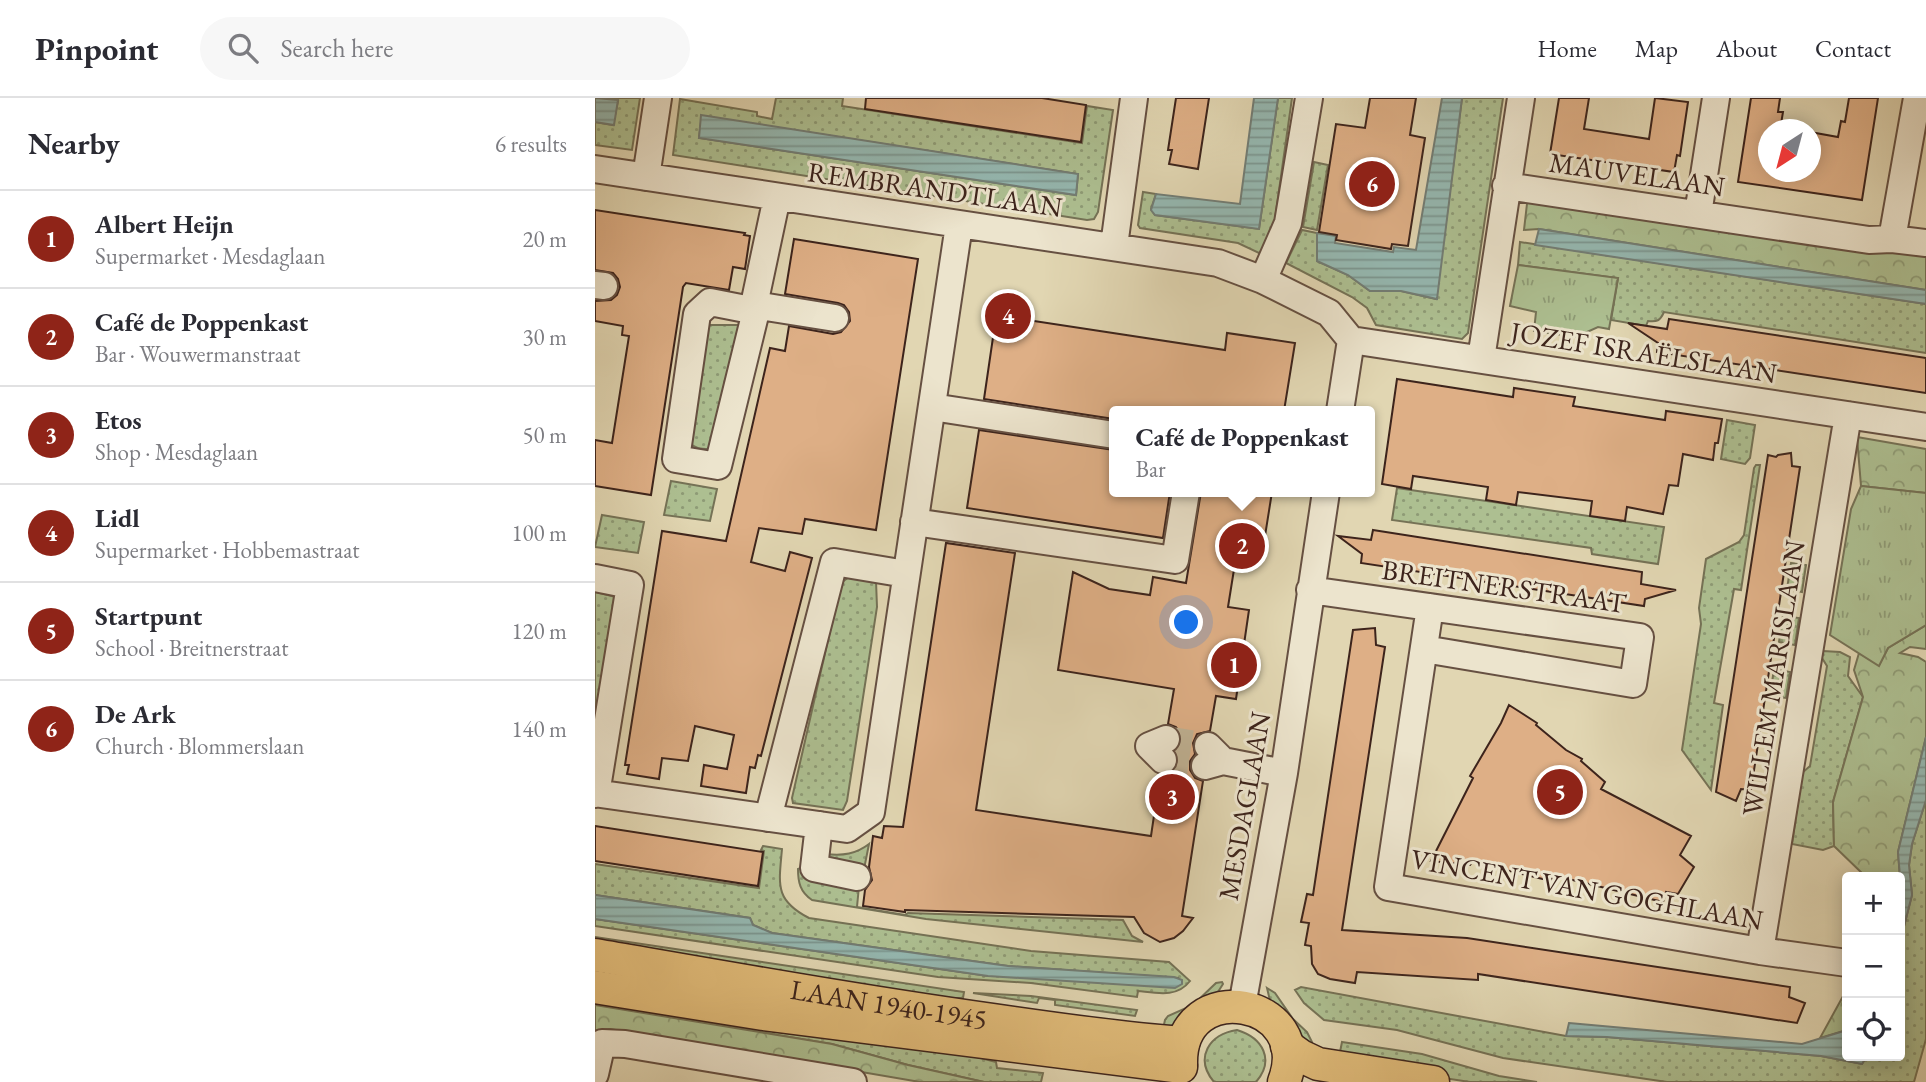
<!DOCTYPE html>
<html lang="en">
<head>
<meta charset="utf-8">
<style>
	body { margin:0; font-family:"EB Garamond",serif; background:#f7f7f7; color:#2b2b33 }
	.controls { position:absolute; right:21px; bottom:21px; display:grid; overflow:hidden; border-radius:7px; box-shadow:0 4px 18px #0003 }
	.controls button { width:63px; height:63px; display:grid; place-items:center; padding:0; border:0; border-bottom:2px solid #e1e1e2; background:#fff; color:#2b2b33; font:35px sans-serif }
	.compass { position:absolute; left:1163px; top:21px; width:63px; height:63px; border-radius:50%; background:#fff; box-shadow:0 4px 18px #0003; rotate:216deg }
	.you { position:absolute; left:592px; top:525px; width:24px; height:24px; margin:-18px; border:5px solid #fff; border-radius:50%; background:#1a73e8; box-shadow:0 0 0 10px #1a73e833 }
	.badge { display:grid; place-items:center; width:46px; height:46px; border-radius:50%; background:#8f2418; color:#fff; font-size:23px; font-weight:700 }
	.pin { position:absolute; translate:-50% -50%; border:4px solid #fff; box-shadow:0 2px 7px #0006 }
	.popup { position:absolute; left:514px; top:308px; width:266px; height:91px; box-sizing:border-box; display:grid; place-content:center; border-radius:7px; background:#fff; filter:drop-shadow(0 2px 5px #0005); font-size:23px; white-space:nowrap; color:#7c7c81 }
	.popup b { font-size:26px; color:#2b2b33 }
	.popup::after { content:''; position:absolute; left:50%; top:100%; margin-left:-14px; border:14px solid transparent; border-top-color:#fff }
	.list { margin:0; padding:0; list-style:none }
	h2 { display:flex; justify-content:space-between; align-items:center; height:91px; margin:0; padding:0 28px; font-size:30px }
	h2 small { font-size:23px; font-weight:400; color:#7c7c81 }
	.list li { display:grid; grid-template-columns:46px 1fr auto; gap:21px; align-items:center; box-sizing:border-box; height:98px; padding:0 28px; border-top:2px solid #e1e1e2 }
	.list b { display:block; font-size:26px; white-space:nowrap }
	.list p { margin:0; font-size:23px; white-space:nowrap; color:#7c7c81 }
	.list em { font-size:23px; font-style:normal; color:#7c7c81 }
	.icon { flex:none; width:38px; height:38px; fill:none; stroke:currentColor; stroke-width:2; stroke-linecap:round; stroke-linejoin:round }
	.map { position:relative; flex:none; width:1331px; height:984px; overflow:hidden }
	header { display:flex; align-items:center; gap:42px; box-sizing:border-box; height:98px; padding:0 35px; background:#fff; border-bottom:2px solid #e1e1e2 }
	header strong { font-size:33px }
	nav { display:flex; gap:38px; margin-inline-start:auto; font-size:24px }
	.search { width:490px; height:63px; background:#f7f7f7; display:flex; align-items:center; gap:18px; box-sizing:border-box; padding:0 24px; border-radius:38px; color:#7c7c81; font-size:26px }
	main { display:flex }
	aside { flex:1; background:#fff }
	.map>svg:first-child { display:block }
</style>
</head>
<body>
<header>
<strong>Pinpoint</strong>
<div class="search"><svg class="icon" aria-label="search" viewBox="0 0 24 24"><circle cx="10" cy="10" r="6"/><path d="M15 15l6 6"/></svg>Search here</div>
<nav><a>Home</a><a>Map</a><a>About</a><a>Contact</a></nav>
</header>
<main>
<aside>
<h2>Nearby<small>6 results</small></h2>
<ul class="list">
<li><span class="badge">1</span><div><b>Albert Heijn</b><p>Supermarket · Mesdaglaan</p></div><em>20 m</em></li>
<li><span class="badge">2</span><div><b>Café de Poppenkast</b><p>Bar · Wouwermanstraat</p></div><em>30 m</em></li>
<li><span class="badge">3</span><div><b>Etos</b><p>Shop · Mesdaglaan</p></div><em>50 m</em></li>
<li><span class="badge">4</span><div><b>Lidl</b><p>Supermarket · Hobbemastraat</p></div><em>100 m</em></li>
<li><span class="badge">5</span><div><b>Startpunt</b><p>School · Breitnerstraat</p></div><em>120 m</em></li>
<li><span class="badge">6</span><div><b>De Ark</b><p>Church · Blommerslaan</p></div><em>140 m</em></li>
</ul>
</aside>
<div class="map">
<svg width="1331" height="984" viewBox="0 0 1331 984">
	<defs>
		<pattern id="grass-dots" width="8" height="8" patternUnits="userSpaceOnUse" patternTransform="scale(1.75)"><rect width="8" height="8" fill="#adbf91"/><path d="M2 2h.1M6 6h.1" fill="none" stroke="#8e9b76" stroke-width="1.8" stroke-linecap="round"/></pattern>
		<pattern id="forest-crowns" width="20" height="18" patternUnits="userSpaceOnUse" patternTransform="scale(1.75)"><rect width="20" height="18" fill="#adbf91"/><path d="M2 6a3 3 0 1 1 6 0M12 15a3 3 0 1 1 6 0" fill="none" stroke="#8e9b76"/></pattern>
		<pattern id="park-tufts" width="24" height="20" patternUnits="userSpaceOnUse" patternTransform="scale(1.75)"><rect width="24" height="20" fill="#adbf91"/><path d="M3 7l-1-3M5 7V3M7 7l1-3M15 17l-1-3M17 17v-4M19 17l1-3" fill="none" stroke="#8e9b76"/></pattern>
		<pattern id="water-rules" width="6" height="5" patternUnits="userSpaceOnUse" patternTransform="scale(1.75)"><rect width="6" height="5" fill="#95b8b1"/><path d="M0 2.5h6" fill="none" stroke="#7b958f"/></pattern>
	</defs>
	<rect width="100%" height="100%" fill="#e1d6b2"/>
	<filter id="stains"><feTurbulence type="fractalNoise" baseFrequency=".00286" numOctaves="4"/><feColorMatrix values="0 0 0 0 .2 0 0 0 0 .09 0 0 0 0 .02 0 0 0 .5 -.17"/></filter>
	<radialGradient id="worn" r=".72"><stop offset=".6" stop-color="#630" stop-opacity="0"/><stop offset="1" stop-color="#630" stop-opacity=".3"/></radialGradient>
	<path fill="url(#grass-dots)" stroke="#757256" stroke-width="2" fill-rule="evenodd" d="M8,0H45L37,52L0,47V24L18,27L23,3Z
		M181,0H248L247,8L487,45L492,8L518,12L503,114L499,121L492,122L78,57L85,1L162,14V18L177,21ZM107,18L483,76L481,97L104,40Z
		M683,0H697L679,128L666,156L643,145L545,130L543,127L548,94L561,96L556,111L560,117L664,131Z
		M867,0H908L873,235L867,241L781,227L772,210L757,199L691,165L707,132L722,135V163L753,177L775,193H806L841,201Z
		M719,64L733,67L722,132L708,129Z
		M925,144L1331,206V255L1069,214C1065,223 1062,224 1053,223L1051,228L1016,222L1023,180L923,167Z
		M111,227H146L119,346L114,351C106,351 100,351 95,345Z
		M1132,322L1160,327L1155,360L1150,366L1126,361Z
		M1161,367H1165L1146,492L1139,491L1119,605L1128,607L1116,692L1087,652L1106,526L1104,510L1111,461L1144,444L1149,437L1159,370Z
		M76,383L122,391L115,423L69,417Z
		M802,390L1069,429L1063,466L997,456L996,450L797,422Z
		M7,417L49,424L43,455L0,449Z
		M1196,465L1211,467L1207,494L1192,491Z
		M254,479L281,483L282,509L252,703L248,712L198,705L197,700L246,485Z
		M0,494L21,499L0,634Z
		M1188,518L1204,520L1200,547L1184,544Z
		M1228,553L1245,554L1255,559L1253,578L1268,599L1238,704L1239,748L1228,752L1197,746L1207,675L1215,668L1232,568L1227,560Z
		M1179,571L1195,574L1191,600L1175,598Z
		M1331,702V941L1319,984H1072L908,960L802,932L729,922L709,905L700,892L706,889L971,938L1012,939L1226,958L1267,966L1272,958H1305V844L1317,797L1314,767L1317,746Z
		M274,746L269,771L232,765L231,756C248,758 261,756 274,746Z
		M168,748L187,751C184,786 179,802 214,820L436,853L574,864L595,883C582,900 562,895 543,893L542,899L436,885L343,879L0,828V821L393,878L584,880L413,868L177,835L158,827L155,820L0,797V766L164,790L169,753L166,752Z
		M206,770L211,776L264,788L262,809L310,817L313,815L528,822L537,838L548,844L331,821L217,802C205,794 203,784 203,771Z
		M0,839L369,894L368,900H353L0,849Z
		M627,884L628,886L621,897L575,931H568L570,922L573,918L598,907L621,885Z
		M672,890L680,895L698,921L712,934L717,944L718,956L676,907Z
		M378,895L436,898L542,912L540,918L460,907V902L444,900L442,905Z
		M0,898L309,940L401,964L402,970L448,975L446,984H389L313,967L237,946L0,907Z
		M642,932C668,940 680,962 661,984H619C599,960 614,936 642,932Z
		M747,944L827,956L904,978L942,984H875L743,964Z"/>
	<path fill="url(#forest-crowns)" stroke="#757256" stroke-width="2" d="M933,97L1331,152V192L944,131L929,132Z
		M1262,339L1331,351V395L1266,388Z
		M1331,527V551L1315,549L1305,555L1323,559L1331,564V639L1303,754L1306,791L1305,794V779H1271L1239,748L1238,704L1268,599L1259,572L1264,555L1284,567L1293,550Z
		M1252,891V932L1225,940Z
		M0,907L237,946L313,967L389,984H325L15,931L0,933Z"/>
	<path fill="url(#park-tufts)" stroke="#757256" stroke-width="2" d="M923,167L1023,180L1014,231L1003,229L981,239L939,233L941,214L915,208Z
		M1266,388L1331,395V527L1293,550L1284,568L1235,537L1256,411Z"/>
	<path fill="url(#water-rules)" stroke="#727d75" stroke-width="2" d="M0,0L23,2L19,27L0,24Z
		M659,0H683L664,131L560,117L556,112L561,96L645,106Z
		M847,0H867L842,201L806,193H775L753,177L722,163V135L741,138L740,145L798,154L799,149L821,152Z
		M106,17L483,76L481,97L104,40Z
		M944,131L1331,192V206L940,147Z
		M1331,639V702L1317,746L1314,767L1317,797L1305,844L1306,791L1303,754Z
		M0,797L155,820L158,827L177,835L413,868L579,879L587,882V886L580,890L393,878L0,821Z
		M974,925L1207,946L1252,932V958H1272L1267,966L1226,958L1012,939L971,938Z"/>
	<path fill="#deaf86" stroke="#3d241c" stroke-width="2" d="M271,0H447L491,7L486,44L270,11Z
		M581,0H614L603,71L574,66L577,52H573Z
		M775,0H821L815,37L830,40L813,148L797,146L796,151L741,142L742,137L724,134L741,26L770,30Z
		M964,0H994L989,31L1054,41L1060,0L1093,4L1085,58L1082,57L1079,74L955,56Z
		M1156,0H1185L1183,14H1188L1185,32H1173V74H1215V34L1243,39L1246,23L1250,24L1254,0H1283L1267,102L1143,84Z
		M0,112L150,135L149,137L155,138L150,171L138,169L134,192L91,185L88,189L56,397L0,388V342L17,345L34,238L27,237L28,228L0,223V203L16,202L22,197L25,189L23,181L18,175L0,172Z
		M199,141L323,161L281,432L210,421L207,436L164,430L156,464L190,473L195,454L217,460L166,658L163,657L160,670L155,669L151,695L106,688L109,667L132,671L139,637L100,628L93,663L67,660L64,681L32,676L34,667H30L67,433L131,443L175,250L190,253L194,228L238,236L246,234L255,223L254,214L249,207L243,205L190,196Z
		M402,212L420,215L419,220L630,252L632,235L700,245L689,313H519V321L389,301Z
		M1074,221L1331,260V295L1062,254L1063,245L1033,225L1072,231Z
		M802,281L918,299L919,290L980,299L978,308L1070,322L1071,313L1127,321L1123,345H1120L1118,362L1088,356L1083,388L1074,387L1068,416L1032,409L1030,423L995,418L997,403L923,394L921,407L891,402L893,389L818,378L816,391L787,386Z
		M384,332L519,352V394H575L568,440L372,410Z
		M1196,355L1197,368L1205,369L1156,692L1146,691L1141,703L1121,694L1173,357L1181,359L1183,357Z
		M606,394H677L666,463L641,459L633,509L654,512L641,601L621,598L615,633L602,636L598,645L600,656L595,663V672L600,680L608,683L587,818L598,820L588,833L579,840L565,844L549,835L539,819L310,812V814L268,808L270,792L277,782L274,769L278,738L287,740L289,728L308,729L351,445L420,455L381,712L556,738L565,677L579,674L583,665L580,653L586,644V636L581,629L573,626L579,591L463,572L478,474L514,491L555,497L558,479L591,485Z
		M778,432L1047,474L1046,486L1081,492L1050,501L1049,508L766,465L767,456L743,438L776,442Z
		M780,530L781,547L790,549L747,832L872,840L1195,889L1194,899L1210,905L1202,925L883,876V882L762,874L760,885L735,881L723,876L717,866L716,848L710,847L714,825L706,824L712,796L718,797L758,532Z
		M914,607L942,625L941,627L971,652L987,661L986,663L1010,684L1006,691L1096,738L1085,757L1099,769L1083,796L1071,794L1068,804L957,777L956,783L877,764L875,767L836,763L878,680L875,678L906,625Z
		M0,728L168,754L163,788L0,763Z"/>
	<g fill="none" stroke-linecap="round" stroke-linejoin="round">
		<path stroke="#c0b294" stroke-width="26" stroke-dasharray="26 13" stroke-linecap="butt" d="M571,641L613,648
			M568,662L610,668"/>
		<g stroke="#665042" stroke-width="30">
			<path id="minor" d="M0,71L623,165L668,182L734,215L756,242
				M51,79L63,0
				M911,88L1274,142L1297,141L1331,145
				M1103,116L1121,0
				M1297,141L1322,0
				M519,148L539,0
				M668,182L693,125L714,0
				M0,187L9,188
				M159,207L240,220
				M161,213L115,204L102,216L81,361L123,368L161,213L159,207L182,99
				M756,242L1331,329
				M886,261L926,0
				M337,309L519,337
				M745,313L756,242
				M319,424L580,462L591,394
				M0,480L35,487L1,696
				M715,492L1045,539L1038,586L829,551
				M835,509L793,789L1165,853L1252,865
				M568,662L554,648L571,641
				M628,663L689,675
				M610,668L628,663L613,648
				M0,695L252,731L276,714L364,127
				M173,720L239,464L311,476
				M224,727L219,770L262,779
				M1165,853L1253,317
				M647,908L689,675L731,394
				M0,976L7,945L30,946L258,984"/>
		</g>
		<g stroke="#3d241c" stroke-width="35">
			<g id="major">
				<path id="s1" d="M0,857C139,881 279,906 419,925C475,933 531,941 588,945"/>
				<path d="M0,889L168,916L586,969"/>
				<path d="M692,948L706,958L723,966L838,984"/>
				<path d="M586,966C584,876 721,900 689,984"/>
			</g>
		</g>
		<use href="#minor" stroke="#ece4cd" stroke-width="26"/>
		<use href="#major" stroke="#e0bb79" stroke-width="32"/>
	</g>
	<g text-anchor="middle" stroke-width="6" stroke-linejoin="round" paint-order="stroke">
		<g font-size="28" fill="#3d241c" stroke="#ece4cd">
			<text transform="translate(1042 76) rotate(8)" y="10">MAUVELAAN</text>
			<text transform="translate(340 91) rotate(8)" y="10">REMBRANDTLAAN</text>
			<text transform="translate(1049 254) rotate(9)" y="10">JOZEF ISRAËLSLAAN</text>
			<text transform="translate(909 488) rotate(8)" y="10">BREITNERSTRAAT</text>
			<text transform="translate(1178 580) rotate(-81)" y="10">WILLEM MARISLAAN</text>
			<text transform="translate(649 708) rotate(-80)" y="10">MESDAGLAAN</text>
			<text transform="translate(992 791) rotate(10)" y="10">VINCENT VAN GOGHLAAN</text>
			<text dy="10" stroke="none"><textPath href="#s1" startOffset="298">LAAN 1940-1945</textPath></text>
		</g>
	</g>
	<rect width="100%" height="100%" filter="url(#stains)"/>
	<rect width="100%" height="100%" fill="url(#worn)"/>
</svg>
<div class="controls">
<button>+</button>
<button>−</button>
<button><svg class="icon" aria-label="locate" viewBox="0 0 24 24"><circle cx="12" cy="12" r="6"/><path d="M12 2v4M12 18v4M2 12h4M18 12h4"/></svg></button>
</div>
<svg class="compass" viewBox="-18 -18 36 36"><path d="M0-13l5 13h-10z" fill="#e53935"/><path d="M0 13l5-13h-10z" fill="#7c7c81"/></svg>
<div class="you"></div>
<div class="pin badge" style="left:639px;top:567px">1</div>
<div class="pin badge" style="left:647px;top:448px">2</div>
<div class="popup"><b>Café de Poppenkast</b>Bar</div>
<div class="pin badge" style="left:577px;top:699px">3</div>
<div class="pin badge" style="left:413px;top:218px">4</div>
<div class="pin badge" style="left:965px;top:694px">5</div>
<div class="pin badge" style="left:777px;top:86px">6</div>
</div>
</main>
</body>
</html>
